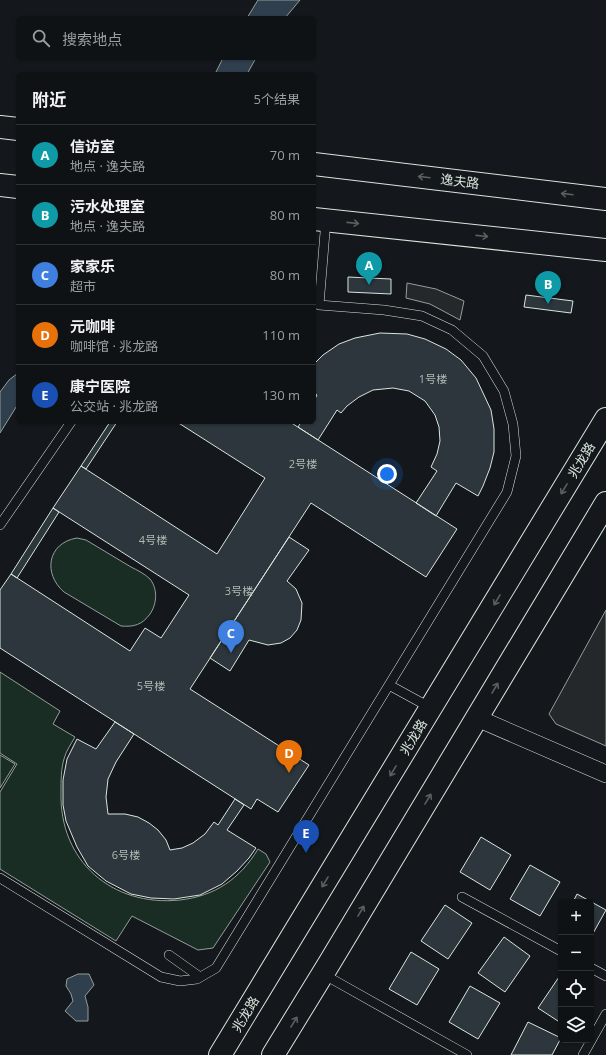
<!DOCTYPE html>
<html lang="zh">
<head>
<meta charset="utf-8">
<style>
	body { margin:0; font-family:"Open Sans","Noto Sans SC",sans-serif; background:#1d2022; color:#f1f3f6 }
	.controls { position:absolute; right:12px; bottom:12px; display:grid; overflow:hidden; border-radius:6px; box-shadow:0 1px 3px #0004 }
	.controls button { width:36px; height:36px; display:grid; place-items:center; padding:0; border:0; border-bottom:1px solid #2f3234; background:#0f1215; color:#f1f3f6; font:20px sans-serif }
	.you { position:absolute; left:387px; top:474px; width:14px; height:14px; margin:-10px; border:3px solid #fff; border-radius:50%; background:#1a73e8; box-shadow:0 0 0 6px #1a73e833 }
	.badge { display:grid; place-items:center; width:26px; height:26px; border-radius:50%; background:#b45309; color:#fff; font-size:13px; font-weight:700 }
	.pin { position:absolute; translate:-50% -33px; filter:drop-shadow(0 1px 2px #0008) }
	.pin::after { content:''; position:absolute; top:21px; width:14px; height:12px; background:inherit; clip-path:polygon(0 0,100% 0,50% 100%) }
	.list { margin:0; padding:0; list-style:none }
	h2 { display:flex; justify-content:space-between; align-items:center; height:52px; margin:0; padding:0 16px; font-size:17px }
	h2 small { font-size:13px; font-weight:400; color:#9b9ea0 }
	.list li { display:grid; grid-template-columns:26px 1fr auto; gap:12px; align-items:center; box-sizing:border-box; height:60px; padding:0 16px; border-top:1px solid #2f3234 }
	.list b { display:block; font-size:15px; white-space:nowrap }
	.list p { margin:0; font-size:13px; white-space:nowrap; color:#9b9ea0 }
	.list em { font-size:13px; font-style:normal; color:#9b9ea0 }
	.icon { flex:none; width:22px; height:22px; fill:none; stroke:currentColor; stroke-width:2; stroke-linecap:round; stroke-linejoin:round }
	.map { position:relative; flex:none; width:606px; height:1055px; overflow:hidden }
	.search { position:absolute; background:#0f1215; box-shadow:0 1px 3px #0004; left:16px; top:16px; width:300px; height:44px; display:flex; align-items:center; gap:10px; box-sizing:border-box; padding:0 14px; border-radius:6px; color:#9b9ea0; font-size:15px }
	.panel { position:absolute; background:#0f1215; box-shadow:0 1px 3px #0004; left:16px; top:72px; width:300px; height:352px; border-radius:6px }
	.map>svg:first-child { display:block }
</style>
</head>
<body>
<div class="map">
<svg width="606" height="1055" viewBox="0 0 606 1055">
	<rect width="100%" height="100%" fill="#14181c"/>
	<path fill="#1a2d24" stroke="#939e99" d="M77,538L86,540C101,549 116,558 131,567C137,570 145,574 150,579C158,589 157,604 150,614C142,625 134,627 121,626L64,592C43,574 47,543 77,538Z
		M0,672L60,711L53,724L75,737C71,744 66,751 64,759C61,769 61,781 61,792C59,861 112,907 180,900C215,896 240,879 258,849L266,854L270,862L213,948L198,950L132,916L116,941L0,869V792L17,764L0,753Z
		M0,755L15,764L0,788Z"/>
	<path fill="#24282b" stroke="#939e99" d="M407,283L436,289L464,301L460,320L430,304L406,298Z
		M606,610V746L556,724L549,714Z"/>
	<path fill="#2f3f4d" stroke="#939e99" d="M258,0H300L285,18H247Z
		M223,58H256L247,74H215Z
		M18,373V404L0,433V392L9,380Z
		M78,974H89L94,985L85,996L88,1007V1021H76L65,1011L73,1001L71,994L66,986L67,979Z"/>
	<path fill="#2c363c" stroke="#d8e6dc" d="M348,277L391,279V294L348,292Z
		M526,295L573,301L571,313L524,307Z
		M380,333L407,334L425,339L446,349L461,360L476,378L491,410L494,429V452L490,468L483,486L478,496L456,483L436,516L416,503L437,471L431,467L437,454L440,441L439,427L435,415L425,401L409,391L393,388L373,390L359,397L347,406L341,413L337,410L318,440L298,427L301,422H314V401L317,395L314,393V364L323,355L339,344L355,338Z
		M110,422H117L86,469L81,466Z
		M177,422H290L457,529L426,577L311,503L190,689L309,765L278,812L257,799L251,809L0,648V590L11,574L130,651L145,628L161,638L189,595L53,508L81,466L217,554L265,478Z
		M53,508L59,512L17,578L11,574Z
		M289,537L309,550L287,581L296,589L302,603L301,620L297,630L290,638L281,643L268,645L249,640L230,671L210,658Z
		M115,722L134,734L116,762L108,779L106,797L108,814H125L138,817L149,823L158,830L166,840L170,850L182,848L193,843L205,834L214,822L218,825L235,799L244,805L227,830L256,848L249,858L237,871L222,884L200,895L174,899L151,898L131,894L106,881L88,866L77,847L66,821L63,805V780L67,759L77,739L96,749Z
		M481,837L511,855L490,890L460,872Z
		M530,865L560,882L540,916L510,899Z
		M577,894L606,910L591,937V902H573Z
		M445,905L472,923L448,959L421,941Z
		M504,937L530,956L505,992L478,973Z
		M411,952L439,969L417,1005L389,989Z
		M561,974V1023L538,1008Z
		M470,986L500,1003L478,1039L449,1022Z
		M528,1022L561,1038L552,1055H511Z"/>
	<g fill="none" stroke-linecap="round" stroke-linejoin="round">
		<g stroke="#d8e6dc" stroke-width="10">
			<path id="lane" d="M0,525L71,422
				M389,685L431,708
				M0,878L161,977L180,981L197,979L216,968L507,492L516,456L513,424L504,391L483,356L452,330L422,316L384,310L319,305L326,220
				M462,897L561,951
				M169,955L200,977
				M591,968L606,976
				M323,974L467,1055
				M583,1055L606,1014"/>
		</g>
		<g stroke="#d8e6dc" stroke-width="18">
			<path id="street" d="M477,718L606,774"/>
		</g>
		<g stroke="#d8e6dc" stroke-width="24">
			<path id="secondary" d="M0,127L18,129
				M314,164L606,199
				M0,185L18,187
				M314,219L606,250
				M220,1055L606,419
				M273,1055L330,962L606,503"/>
		</g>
		<use href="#lane" stroke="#14181c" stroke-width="9"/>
		<use href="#street" stroke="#14181c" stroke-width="17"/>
		<use href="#secondary" stroke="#14181c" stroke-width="22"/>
	</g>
	<defs><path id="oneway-shaft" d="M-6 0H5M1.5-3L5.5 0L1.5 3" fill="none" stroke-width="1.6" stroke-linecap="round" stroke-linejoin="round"/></defs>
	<g stroke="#59605f">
		<use href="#oneway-shaft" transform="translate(424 177) rotate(-173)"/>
		<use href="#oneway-shaft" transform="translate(567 194) rotate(-173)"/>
		<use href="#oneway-shaft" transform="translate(353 223) rotate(6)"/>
		<use href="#oneway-shaft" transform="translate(482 236) rotate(6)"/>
		<use href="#oneway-shaft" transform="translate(564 489) rotate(121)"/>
		<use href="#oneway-shaft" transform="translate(497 600) rotate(121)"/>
		<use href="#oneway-shaft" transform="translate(495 688) rotate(-59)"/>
		<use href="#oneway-shaft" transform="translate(393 771) rotate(121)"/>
		<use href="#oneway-shaft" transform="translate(428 799) rotate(-59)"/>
		<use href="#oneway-shaft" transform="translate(325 882) rotate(121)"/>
		<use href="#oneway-shaft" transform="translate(361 911) rotate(-59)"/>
		<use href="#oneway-shaft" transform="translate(294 1022) rotate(-58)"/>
	</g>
	<g text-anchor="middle" stroke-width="3" stroke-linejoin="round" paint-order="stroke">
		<g font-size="11" fill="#adbab4">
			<text x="433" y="383">1号楼</text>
			<text x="303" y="468">2号楼</text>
			<text x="153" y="544">4号楼</text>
			<text x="239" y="595">3号楼</text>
			<text x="151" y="690">5号楼</text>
			<text x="126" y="859">6号楼</text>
		</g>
		<g font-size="13" fill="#d8e6dc" stroke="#14181c">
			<text transform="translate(460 181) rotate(7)" y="5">逸夫路</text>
			<text transform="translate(581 460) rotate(-59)" y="5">兆龙路</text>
			<text transform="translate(413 737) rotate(-59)" y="5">兆龙路</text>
			<text transform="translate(245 1014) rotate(-59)" y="5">兆龙路</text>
		</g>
	</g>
</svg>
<div class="controls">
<button>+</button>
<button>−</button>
<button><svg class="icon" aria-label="locate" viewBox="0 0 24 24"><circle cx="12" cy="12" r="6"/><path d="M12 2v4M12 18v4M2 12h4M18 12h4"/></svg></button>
<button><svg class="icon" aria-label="layers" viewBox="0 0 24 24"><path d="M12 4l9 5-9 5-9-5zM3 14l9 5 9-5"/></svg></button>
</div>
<div class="you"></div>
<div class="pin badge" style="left:369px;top:285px;background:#0f9aa8">A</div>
<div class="pin badge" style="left:548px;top:304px;background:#0f9aa8">B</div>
<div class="pin badge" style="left:231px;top:653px;background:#3f7fe0">C</div>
<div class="pin badge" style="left:289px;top:773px;background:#e8710a">D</div>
<div class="pin badge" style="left:306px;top:853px;background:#1a4fb4">E</div>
<div class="search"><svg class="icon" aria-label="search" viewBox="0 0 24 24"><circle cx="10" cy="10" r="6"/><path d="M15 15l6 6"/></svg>搜索地点</div>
<section class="panel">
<h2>附近<small>5个结果</small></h2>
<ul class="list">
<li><span class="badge" style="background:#0f9aa8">A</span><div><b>信访室</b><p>地点 · 逸夫路</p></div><em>70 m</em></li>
<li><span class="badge" style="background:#0f9aa8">B</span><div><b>污水处理室</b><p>地点 · 逸夫路</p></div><em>80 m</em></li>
<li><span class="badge" style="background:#3f7fe0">C</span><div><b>家家乐</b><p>超市</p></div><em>80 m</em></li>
<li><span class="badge" style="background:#e8710a">D</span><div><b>元咖啡</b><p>咖啡馆 · 兆龙路</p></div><em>110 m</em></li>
<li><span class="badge" style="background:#1a4fb4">E</span><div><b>康宁医院</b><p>公交站 · 兆龙路</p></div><em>130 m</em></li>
</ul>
</section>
</div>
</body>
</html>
